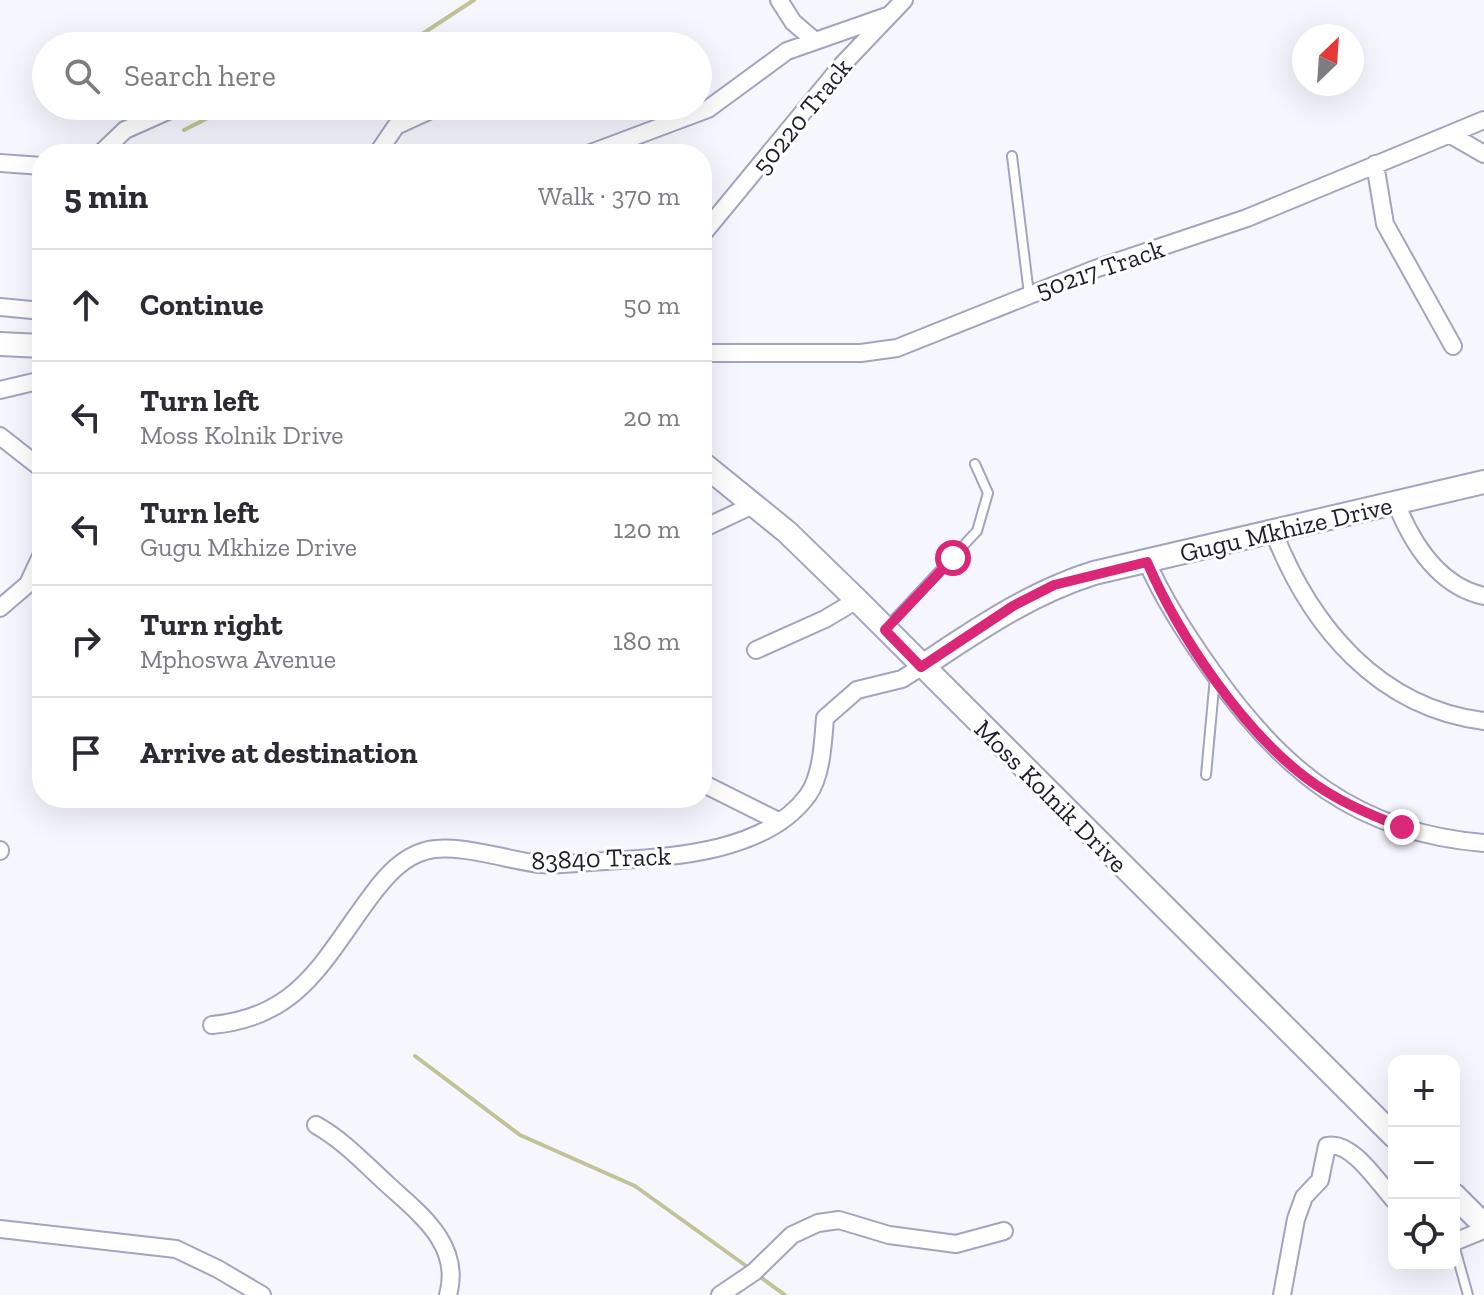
<!DOCTYPE html>
<html lang="en">
<head>
<meta charset="utf-8">
<style>
	body { margin:0; font-family:"Zilla Slab",serif; background:#f7f7f7; color:#2b2b33 }
	.controls { position:absolute; right:24px; bottom:24px; display:grid; overflow:hidden; border-radius:16px; box-shadow:0 8px 32px #0002 }
	.controls button { width:72px; height:72px; display:grid; place-items:center; padding:0; border:0; border-bottom:2px solid #e1e1e2; background:#fff; color:#2b2b33; font:40px sans-serif }
	.compass { position:absolute; left:1292px; top:24px; width:72px; height:72px; border-radius:50%; background:#fff; box-shadow:0 8px 32px #0002; rotate:25deg }
	.stop { position:absolute; width:24px; height:24px; margin:-18px; border:6px solid #db2777; border-radius:50%; background:#fff }
	.stop.end { background:#db2777; border-color:#fff; box-shadow:0 2px 8px #0008 }
	.list { margin:0; padding:0; list-style:none }
	h2 { display:flex; justify-content:space-between; align-items:center; height:104px; margin:0; padding:0 32px; font-size:34px }
	h2 small { font-size:26px; font-weight:400; color:#7c7c81 }
	.list li { display:grid; grid-template-columns:52px 1fr auto; gap:24px; align-items:center; box-sizing:border-box; height:112px; padding:0 32px; border-top:2px solid #e1e1e2 }
	.list b { display:block; font-size:30px; white-space:nowrap }
	.list p { margin:0; font-size:26px; white-space:nowrap; color:#7c7c81 }
	.list em { font-size:26px; font-style:normal; color:#7c7c81 }
	.icon { flex:none; width:44px; height:44px; fill:none; stroke:currentColor; stroke-width:2; stroke-linecap:round; stroke-linejoin:round }
	.map { position:relative; flex:none; width:1484px; height:1295px; overflow:hidden }
	.search { position:absolute; background:#fff; box-shadow:0 8px 32px #0002; left:32px; top:32px; width:680px; height:88px; display:flex; align-items:center; gap:20px; box-sizing:border-box; padding:0 28px; border-radius:44px; color:#7c7c81; font-size:30px }
	.panel { position:absolute; background:#fff; box-shadow:0 8px 32px #0002; left:32px; top:144px; width:680px; height:664px; border-radius:32px }
	.map>svg:first-child { display:block }
</style>
</head>
<body>
<div class="map">
<svg width="1484" height="1295" viewBox="0 0 1484 1295">
	<rect width="100%" height="100%" fill="#f6f7fe"/>
	<g fill="none" stroke-linecap="round" stroke-linejoin="round">
		<path stroke="#c1c397" stroke-width="4" d="M350,46L419,36L474,0
			M184,130L232,106
			M415,1056L520,1135L635,1186L749,1268
			M759,1276L785,1295"/>
		<g stroke="#a1a4c2" stroke-width="12">
			<path id="lane" d="M1012,156L1029,294
				M888,626L977,531L988,493L975,464
				M1206,775L1215,677
				M1454,1245L1468,1295"/>
		</g>
		<g stroke="#a1a4c2" stroke-width="20">
			<path id="street" d="M779,0L793,22L815,41
				M1451,135L1484,154
				M100,154L125,130L179,106
				M377,154L396,126L431,110
				M588,154L708,109L787,51L887,16
				M0,163L42,166
				M1375,164L1385,224L1453,346
				M702,235L842,65L904,0
				M0,307L42,311
				M702,353H861L897,348L1095,269L1247,218L1484,120
				M0,390L42,380
				M0,436L42,469
				M1396,503C1412,543 1438,586 1484,596
				M702,529L755,504
				M1274,533C1311,627 1379,708 1484,721
				M1147,562C1164,601 1187,636 1212,671C1282,771 1358,833 1484,843
				M0,608L28,584L42,554
				M756,650L825,619L857,600
				M702,783L780,822
				M0,850V851
				M212,1025C302,1017 325,956 374,892C387,875 403,857 425,851C455,842 507,860 539,864C561,866 584,862 606,861C671,857 766,853 808,795C822,775 823,742 825,718L857,690L902,679L921,667
				M316,1125C344,1141 363,1162 387,1184C420,1214 462,1245 448,1295
				M0,1229L176,1249L218,1269L262,1295
				M1454,1242L1484,1230
				M720,1295L754,1272L792,1235L818,1223L839,1220L889,1235L956,1244L1004,1231
				M1282,1295L1296,1219L1304,1197L1320,1180L1327,1146C1352,1140 1379,1184 1394,1200"/>
		</g>
		<g stroke="#a1a4c2" stroke-width="26">
			<path id="secondary" d="M0,344L42,346
				M702,463L787,532L857,600L1394,1136
				M921,667C977,630 1030,593 1094,573L1484,482
				M1454,1195L1484,1225"/>
		</g>
		<use href="#lane" stroke="#fff" stroke-width="8"/>
		<use href="#street" stroke="#fff" stroke-width="16"/>
		<use href="#secondary" stroke="#fff" stroke-width="22"/>
	</g>
	<g fill="none" stroke-linecap="round" stroke-linejoin="round">
		<path stroke="#db2777" stroke-width="10" d="M953,558L885,630L921,667L1013,606L1054,585L1147,562C1179,636 1241,728 1305,777C1335,800 1368,814 1402,827"/>
	</g>
	<g text-anchor="middle" stroke-width="6" stroke-linejoin="round" paint-order="stroke">
		<g font-size="26" fill="#1e1f2a" stroke="#fff">
			<text transform="translate(802 116) rotate(-51)" y="9">50220 Track</text>
			<text transform="translate(1100 269) rotate(-19)" y="9">50217 Track</text>
			<text transform="translate(1286 529) rotate(-13)" y="9">Gugu Mkhize Drive</text>
			<text transform="translate(1051 796) rotate(45)" y="9">Moss Kolnik Drive</text>
			<text transform="translate(601 858) rotate(-2)" y="9">83840 Track</text>
		</g>
	</g>
</svg>
<div class="controls">
<button>+</button>
<button>−</button>
<button><svg class="icon" aria-label="locate" viewBox="0 0 24 24"><circle cx="12" cy="12" r="6"/><path d="M12 2v4M12 18v4M2 12h4M18 12h4"/></svg></button>
</div>
<svg class="compass" viewBox="-18 -18 36 36"><path d="M0-13l5 13h-10z" fill="#e53935"/><path d="M0 13l5-13h-10z" fill="#7c7c81"/></svg>
<div class="stop" style="left:953px;top:558px"></div>
<div class="stop end" style="left:1402px;top:827px"></div>
<div class="search"><svg class="icon" aria-label="search" viewBox="0 0 24 24"><circle cx="10" cy="10" r="6"/><path d="M15 15l6 6"/></svg>Search here</div>
<section class="panel">
<h2>5 min<small>Walk · 370 m</small></h2>
<ul class="list">
<li><svg class="icon" aria-label="ahead" viewBox="0 0 24 24"><path d="M12 20V5M6 11l6-6 6 6"/></svg><div><b>Continue</b></div><em>50 m</em></li>
<li><svg class="icon" aria-label="left" viewBox="0 0 24 24"><path d="M17 20v-9H6M10 6l-5 5 5 5"/></svg><div><b>Turn left</b><p>Moss Kolnik Drive</p></div><em>20 m</em></li>
<li><svg class="icon" aria-label="left" viewBox="0 0 24 24"><path d="M17 20v-9H6M10 6l-5 5 5 5"/></svg><div><b>Turn left</b><p>Gugu Mkhize Drive</p></div><em>120 m</em></li>
<li><svg class="icon" aria-label="right" viewBox="0 0 24 24"><path d="M7 20v-9h11M14 6l5 5-5 5"/></svg><div><b>Turn right</b><p>Mphoswa Avenue</p></div><em>180 m</em></li>
<li><svg class="icon" aria-label="arrive" viewBox="0 0 24 24"><path d="M6 21V4h12l-3 4 3 4H6"/></svg><div><b>Arrive at destination</b></div></li>
</ul>
</section>
</div>
</body>
</html>
